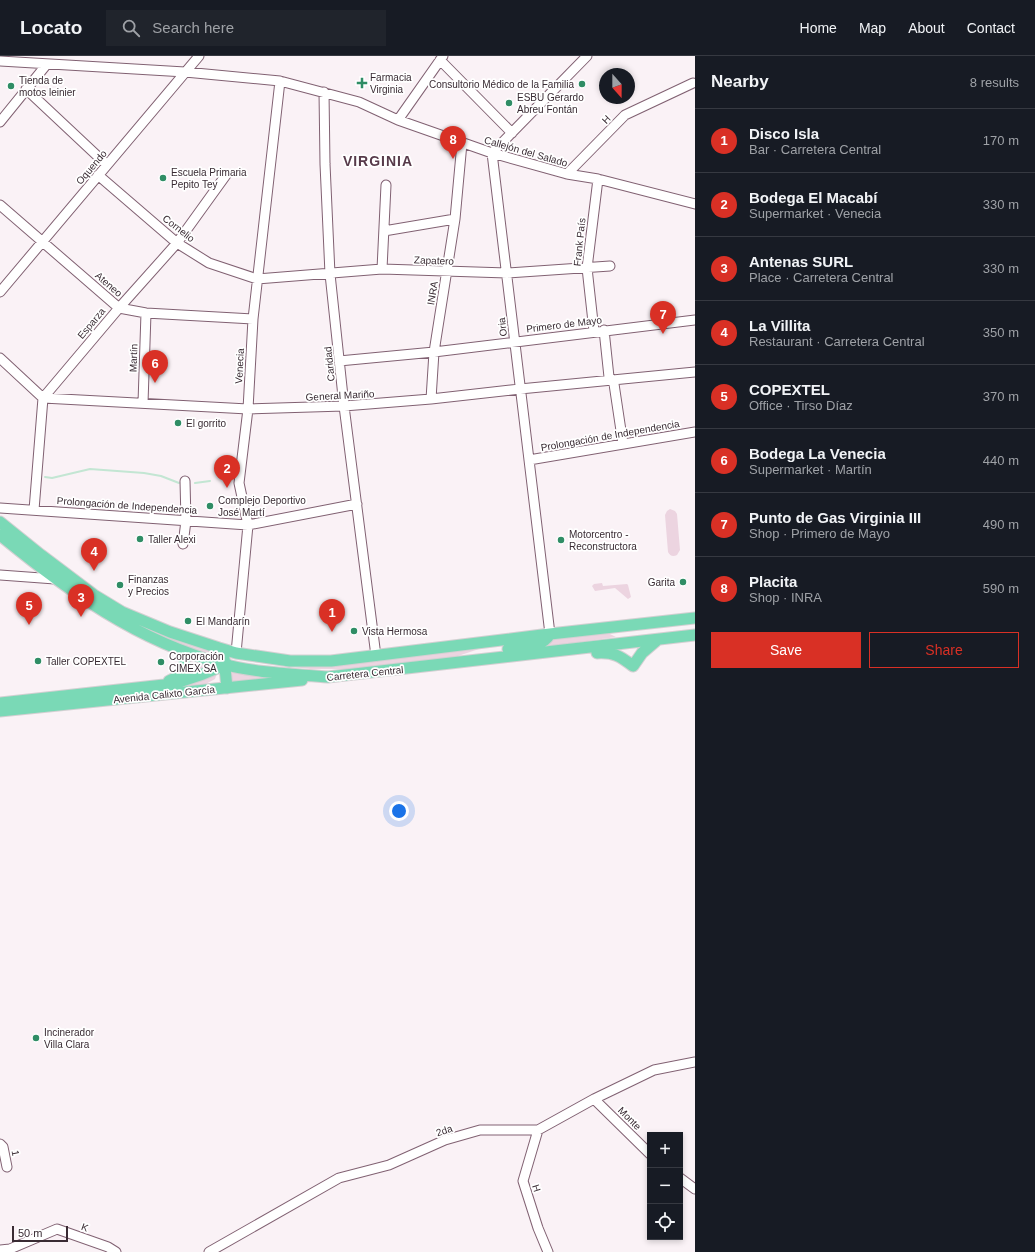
<!DOCTYPE html>
<html lang="en">
<head>
<meta charset="utf-8">
<style>
	body { margin:0; font-family:Helvetica,sans-serif; background:#20242c; color:#f1f3f6 }
	.controls { position:absolute; right:12px; bottom:12px; display:grid; overflow:hidden; border-radius:0px; box-shadow:0 2px 6px #0003 }
	.controls button { width:36px; height:36px; display:grid; place-items:center; padding:0; border:0; border-bottom:1px solid #363941; background:#171b24; color:#f1f3f6; font:20px sans-serif }
	.compass { position:absolute; left:599px; top:12px; width:36px; height:36px; border-radius:50%; background:#171b24; box-shadow:0 2px 6px #0003; rotate:159deg }
	.scale { position:absolute; left:12px; bottom:10px; width:56px; box-sizing:border-box; padding-left:4px; border:2px solid #392b33; border-top:0; font-size:11px; line-height:14px; white-space:nowrap; color:#392b33; -webkit-text-stroke:3px #fff; paint-order:stroke }
	.you { position:absolute; left:399px; top:755px; width:14px; height:14px; margin:-10px; border:3px solid #fff; border-radius:50%; background:#1a73e8; box-shadow:0 0 0 6px #1a73e833 }
	.badge { display:grid; place-items:center; width:26px; height:26px; border-radius:50%; background:#d93025; color:#fff; font-size:13px; font-weight:700 }
	.pin { position:absolute; translate:-50% -33px; filter:drop-shadow(0 1px 2px #0008) }
	.pin::after { content:''; position:absolute; top:21px; width:14px; height:12px; background:inherit; clip-path:polygon(0 0,100% 0,50% 100%) }
	.list { margin:0; padding:0; list-style:none }
	h2 { display:flex; justify-content:space-between; align-items:center; height:52px; margin:0; padding:0 16px; font-size:17px }
	h2 small { font-size:13px; font-weight:400; color:#9ea1a6 }
	.list li { display:grid; grid-template-columns:26px 1fr auto; gap:12px; align-items:center; box-sizing:border-box; height:64px; padding:0 16px; border-top:1px solid #363941 }
	.list b { display:block; font-size:15px; white-space:nowrap }
	.list p { margin:0; font-size:13px; white-space:nowrap; color:#9ea1a6 }
	.list em { font-size:13px; font-style:normal; color:#9ea1a6 }
	.actions { display:flex; gap:8px; padding:12px 16px }
	.actions a { flex:1; padding:9px 0; border:1px solid #d93025; border-radius:0px; text-align:center; font-size:14px; color:#d93025 }
	.actions .main { background:#d93025; color:#fff }
	.icon { flex:none; width:22px; height:22px; fill:none; stroke:currentColor; stroke-width:2; stroke-linecap:round; stroke-linejoin:round }
	.map { position:relative; flex:none; width:695px; height:1196px; overflow:hidden }
	header { display:flex; align-items:center; gap:24px; box-sizing:border-box; height:56px; padding:0 20px; background:#171b24; border-bottom:1px solid #363941 }
	header strong { font-size:19px }
	nav { display:flex; gap:22px; margin-inline-start:auto; font-size:14px }
	.search { width:280px; height:36px; background:#20242c; display:flex; align-items:center; gap:10px; box-sizing:border-box; padding:0 14px; border-radius:0px; color:#9ea1a6; font-size:15px }
	main { display:flex }
	aside { flex:1; background:#171b24 }
	.map>svg:first-child { display:block }
</style>
</head>
<body>
<header>
<strong>Locato</strong>
<div class="search"><svg class="icon" aria-label="search" viewBox="0 0 24 24"><circle cx="10" cy="10" r="6"/><path d="M15 15l6 6"/></svg>Search here</div>
<nav><a>Home</a><a>Map</a><a>About</a><a>Contact</a></nav>
</header>
<main>
<div class="map">
<svg width="695" height="1196" viewBox="0 0 695 1196">
	<rect width="100%" height="100%" fill="#faf2f6"/>
	<path fill="#ecd4e0" d="M670,453L675,455L677,458L680,494L677,499C673,501 670,500 668,496L665,459L667,455Z
		M602,527L603,530L627,528L628,529L631,541L628,543L615,532L595,535L592,530L594,528Z
		M604,575L616,581L537,592L554,582Z
		M171,582L212,594L214,598L212,599L169,584Z
		M479,593L452,602L366,613H310L245,605L322,610Z
		M191,604L210,611L186,621Z
		M218,614L215,623L204,629L150,633Z
		M229,614L279,623L229,628Z"/>
	<g fill="none" stroke-linecap="round" stroke-linejoin="round">
		<path stroke="#c3e6d3" stroke-width="2" d="M45,421L52,422L90,413L144,417L161,420L179,427
			M195,427L210,425"/>
		<g stroke="#816172" stroke-width="11">
			<path id="minor" d="M440,4L512,77
				M0,5L185,16L280,25L359,46L398,64L492,97L567,118L598,123L695,148
				M26,33L107,109
				M324,36L325,108L330,218L344,350L376,600
				M398,64L443,0
				M0,66L47,8
				M567,118L625,59L693,27
				M98,119L177,187L209,207L257,223L382,213L507,217L610,210
				M0,149L119,252L146,257L253,263
				M384,175L455,163
				M382,213L386,129
				M0,236L199,0
				M604,274L609,321L614,328L623,388
				M594,275L587,212L598,123
				M0,302L43,342L248,353L344,350L431,343L520,333L695,316
				M339,305L434,296L695,264
				M431,343L434,296L455,163L462,87
				M143,347L146,257
				M529,404L695,376
				M0,452L248,469L357,448
				M34,454L43,342L119,252L177,187L226,119
				M183,488L186,465L185,425
				M0,519L55,523
				M550,578L492,97L587,0
				M236,597L248,469L239,427L248,353L253,263L280,25
				M594,1043L650,1098
				M538,1074L523,1125L538,1172L548,1196
				M0,1088L3,1091L7,1111
				M680,1122L695,1133
				M0,1194L10,1193L57,1173L108,1191L116,1196
				M209,1196L339,1122L389,1109L445,1084L480,1074H538L594,1043L654,1014L695,1006"/>
		</g>
		<g stroke="#d3d0d2" stroke-width="13">
			<path id="major" d="M0,466L41,499L94,539L122,556L170,576L219,592L236,597L290,605H331L550,578L695,562
				M0,479C68,535 137,585 223,608C255,617 295,618 328,621L695,579
				M508,593C523,591 542,592 550,578
				M597,597C614,596 620,600 633,610L642,597L656,585
				M224,602L227,632
				M169,625C182,620 189,607 181,595
				M0,647L173,628L203,618L227,608
				M0,655L302,624"/>
		</g>
		<use href="#minor" stroke="#fff" stroke-width="9"/>
		<use href="#major" stroke="#7ad9b6" stroke-width="11"/>
	</g>
	<g fill="#2f8d65" stroke="#fff" stroke-width="1.5">
		<path d="M360 21h4v4h4v4h-4v4h-4v-4h-4v-4h4z"/>
		<circle cx="582" cy="28" r="4"/>
		<circle cx="11" cy="30" r="4"/>
		<circle cx="509" cy="47" r="4"/>
		<circle cx="163" cy="122" r="4"/>
		<circle cx="178" cy="367" r="4"/>
		<circle cx="210" cy="450" r="4"/>
		<circle cx="140" cy="483" r="4"/>
		<circle cx="561" cy="484" r="4"/>
		<circle cx="683" cy="526" r="4"/>
		<circle cx="120" cy="529" r="4"/>
		<circle cx="188" cy="565" r="4"/>
		<circle cx="354" cy="575" r="4"/>
		<circle cx="38" cy="605" r="4"/>
		<circle cx="161" cy="606" r="4"/>
		<circle cx="36" cy="982" r="4"/>
	</g>
	<g text-anchor="middle" stroke-width="3.5" stroke-linejoin="round" paint-order="stroke">
		<g font-size="10" fill="#392b33" stroke="#fff" text-anchor="start">
			<text x="370" y="25">Farmacia<tspan x="370" dy="12">Virginia</tspan></text>
			<text x="19" y="28">Tienda de<tspan x="19" dy="12">motos leinier</tspan></text>
			<text x="574" y="32" text-anchor="end">Consultorio Médico de la Familia</text>
			<text x="517" y="45">ESBU Gerardo<tspan x="517" dy="12">Abreu Fontán</tspan></text>
			<text x="171" y="120">Escuela Primaria<tspan x="171" dy="12">Pepito Tey</tspan></text>
			<text x="186" y="371">El gorrito</text>
			<text x="218" y="448">Complejo Deportivo<tspan x="218" dy="12">José Martí</tspan></text>
			<text x="569" y="482">Motorcentro -<tspan x="569" dy="12">Reconstructora</tspan></text>
			<text x="148" y="487">Taller Alexi</text>
			<text x="128" y="527">Finanzas<tspan x="128" dy="12">y Precios</tspan></text>
			<text x="675" y="530" text-anchor="end">Garita</text>
			<text x="196" y="569">El Mandarín</text>
			<text x="362" y="579">Vista Hermosa</text>
			<text x="169" y="604">Corporación<tspan x="169" dy="12">CIMEX SA</tspan></text>
			<text x="46" y="609">Taller COPEXTEL</text>
			<text x="44" y="980">Incinerador<tspan x="44" dy="12">Villa Clara</tspan></text>
		</g>
		<g font-size="10" fill="#392b33" stroke="#fff">
			<text transform="translate(606 63) rotate(-46)" y="4">H</text>
			<text transform="translate(526 95) rotate(16)" y="4">Callejón del Salado</text>
			<text transform="translate(91 111) rotate(-50)" y="4">Oquendo</text>
			<text transform="translate(179 172) rotate(38)" y="4">Cornelio</text>
			<text transform="translate(579 186) rotate(-84)" y="4">Frank País</text>
			<text transform="translate(434 204) rotate(2)" y="4">Zapatero</text>
			<text transform="translate(109 228) rotate(41)" y="4">Ateneo</text>
			<text transform="translate(432 237) rotate(-81)" y="4">INRA</text>
			<text transform="translate(91 267) rotate(-50)" y="4">Esparza</text>
			<text transform="translate(564 268) rotate(-7)" y="4">Primero de Mayo</text>
			<text transform="translate(502 271) rotate(-97)" y="4">Oria</text>
			<text transform="translate(133 302) rotate(-88)" y="4">Martín</text>
			<text transform="translate(329 308) rotate(-96)" y="4">Caridad</text>
			<text transform="translate(239 310) rotate(-87)" y="4">Venecia</text>
			<text transform="translate(340 339) rotate(-3)" y="4">General Mariño</text>
			<text transform="translate(610 379) rotate(-10)" y="4">Prolongación de Independencia</text>
			<text transform="translate(127 449) rotate(4)" y="4">Prolongación de Independencia</text>
			<text transform="translate(365 617) rotate(-6)" y="4">Carretera Central</text>
			<text transform="translate(164 638) rotate(-6)" y="4">Avenida Calixto García</text>
			<text transform="translate(630 1062) rotate(45)" y="4">Monte</text>
			<text transform="translate(444 1074) rotate(-19)" y="4">2da</text>
			<text transform="translate(16 1097) rotate(78)" y="4">1</text>
			<text transform="translate(537 1132) rotate(72)" y="4">H</text>
			<text transform="translate(85 1171) rotate(20)" y="4">K</text>
		</g>
		<g font-size="14" font-weight="bold" letter-spacing="1" fill="#573a4a" stroke="#fff">
			<text x="378" y="110">VIRGINIA</text>
		</g>
	</g>
</svg>
<div class="controls">
<button>+</button>
<button>−</button>
<button><svg class="icon" aria-label="locate" viewBox="0 0 24 24"><circle cx="12" cy="12" r="6"/><path d="M12 2v4M12 18v4M2 12h4M18 12h4"/></svg></button>
</div>
<svg class="compass" viewBox="-18 -18 36 36"><path d="M0-13l5 13h-10z" fill="#e53935"/><path d="M0 13l5-13h-10z" fill="#9ea1a6"/></svg>
<div class="scale">50 m</div>
<div class="you"></div>
<div class="pin badge" style="left:332px;top:576px">1</div>
<div class="pin badge" style="left:227px;top:432px">2</div>
<div class="pin badge" style="left:81px;top:561px">3</div>
<div class="pin badge" style="left:94px;top:515px">4</div>
<div class="pin badge" style="left:29px;top:569px">5</div>
<div class="pin badge" style="left:155px;top:327px">6</div>
<div class="pin badge" style="left:663px;top:278px">7</div>
<div class="pin badge" style="left:453px;top:103px">8</div>
</div>
<aside>
<h2>Nearby<small>8 results</small></h2>
<ul class="list">
<li><span class="badge">1</span><div><b>Disco Isla</b><p>Bar · Carretera Central</p></div><em>170 m</em></li>
<li><span class="badge">2</span><div><b>Bodega El Macabí</b><p>Supermarket · Venecia</p></div><em>330 m</em></li>
<li><span class="badge">3</span><div><b>Antenas SURL</b><p>Place · Carretera Central</p></div><em>330 m</em></li>
<li><span class="badge">4</span><div><b>La Villita</b><p>Restaurant · Carretera Central</p></div><em>350 m</em></li>
<li><span class="badge">5</span><div><b>COPEXTEL</b><p>Office · Tirso Díaz</p></div><em>370 m</em></li>
<li><span class="badge">6</span><div><b>Bodega La Venecia</b><p>Supermarket · Martín</p></div><em>440 m</em></li>
<li><span class="badge">7</span><div><b>Punto de Gas Virginia III</b><p>Shop · Primero de Mayo</p></div><em>490 m</em></li>
<li><span class="badge">8</span><div><b>Placita</b><p>Shop · INRA</p></div><em>590 m</em></li>
</ul>
<div class="actions"><a class="main">Save</a><a>Share</a></div>
</aside>
</main>
</body>
</html>
